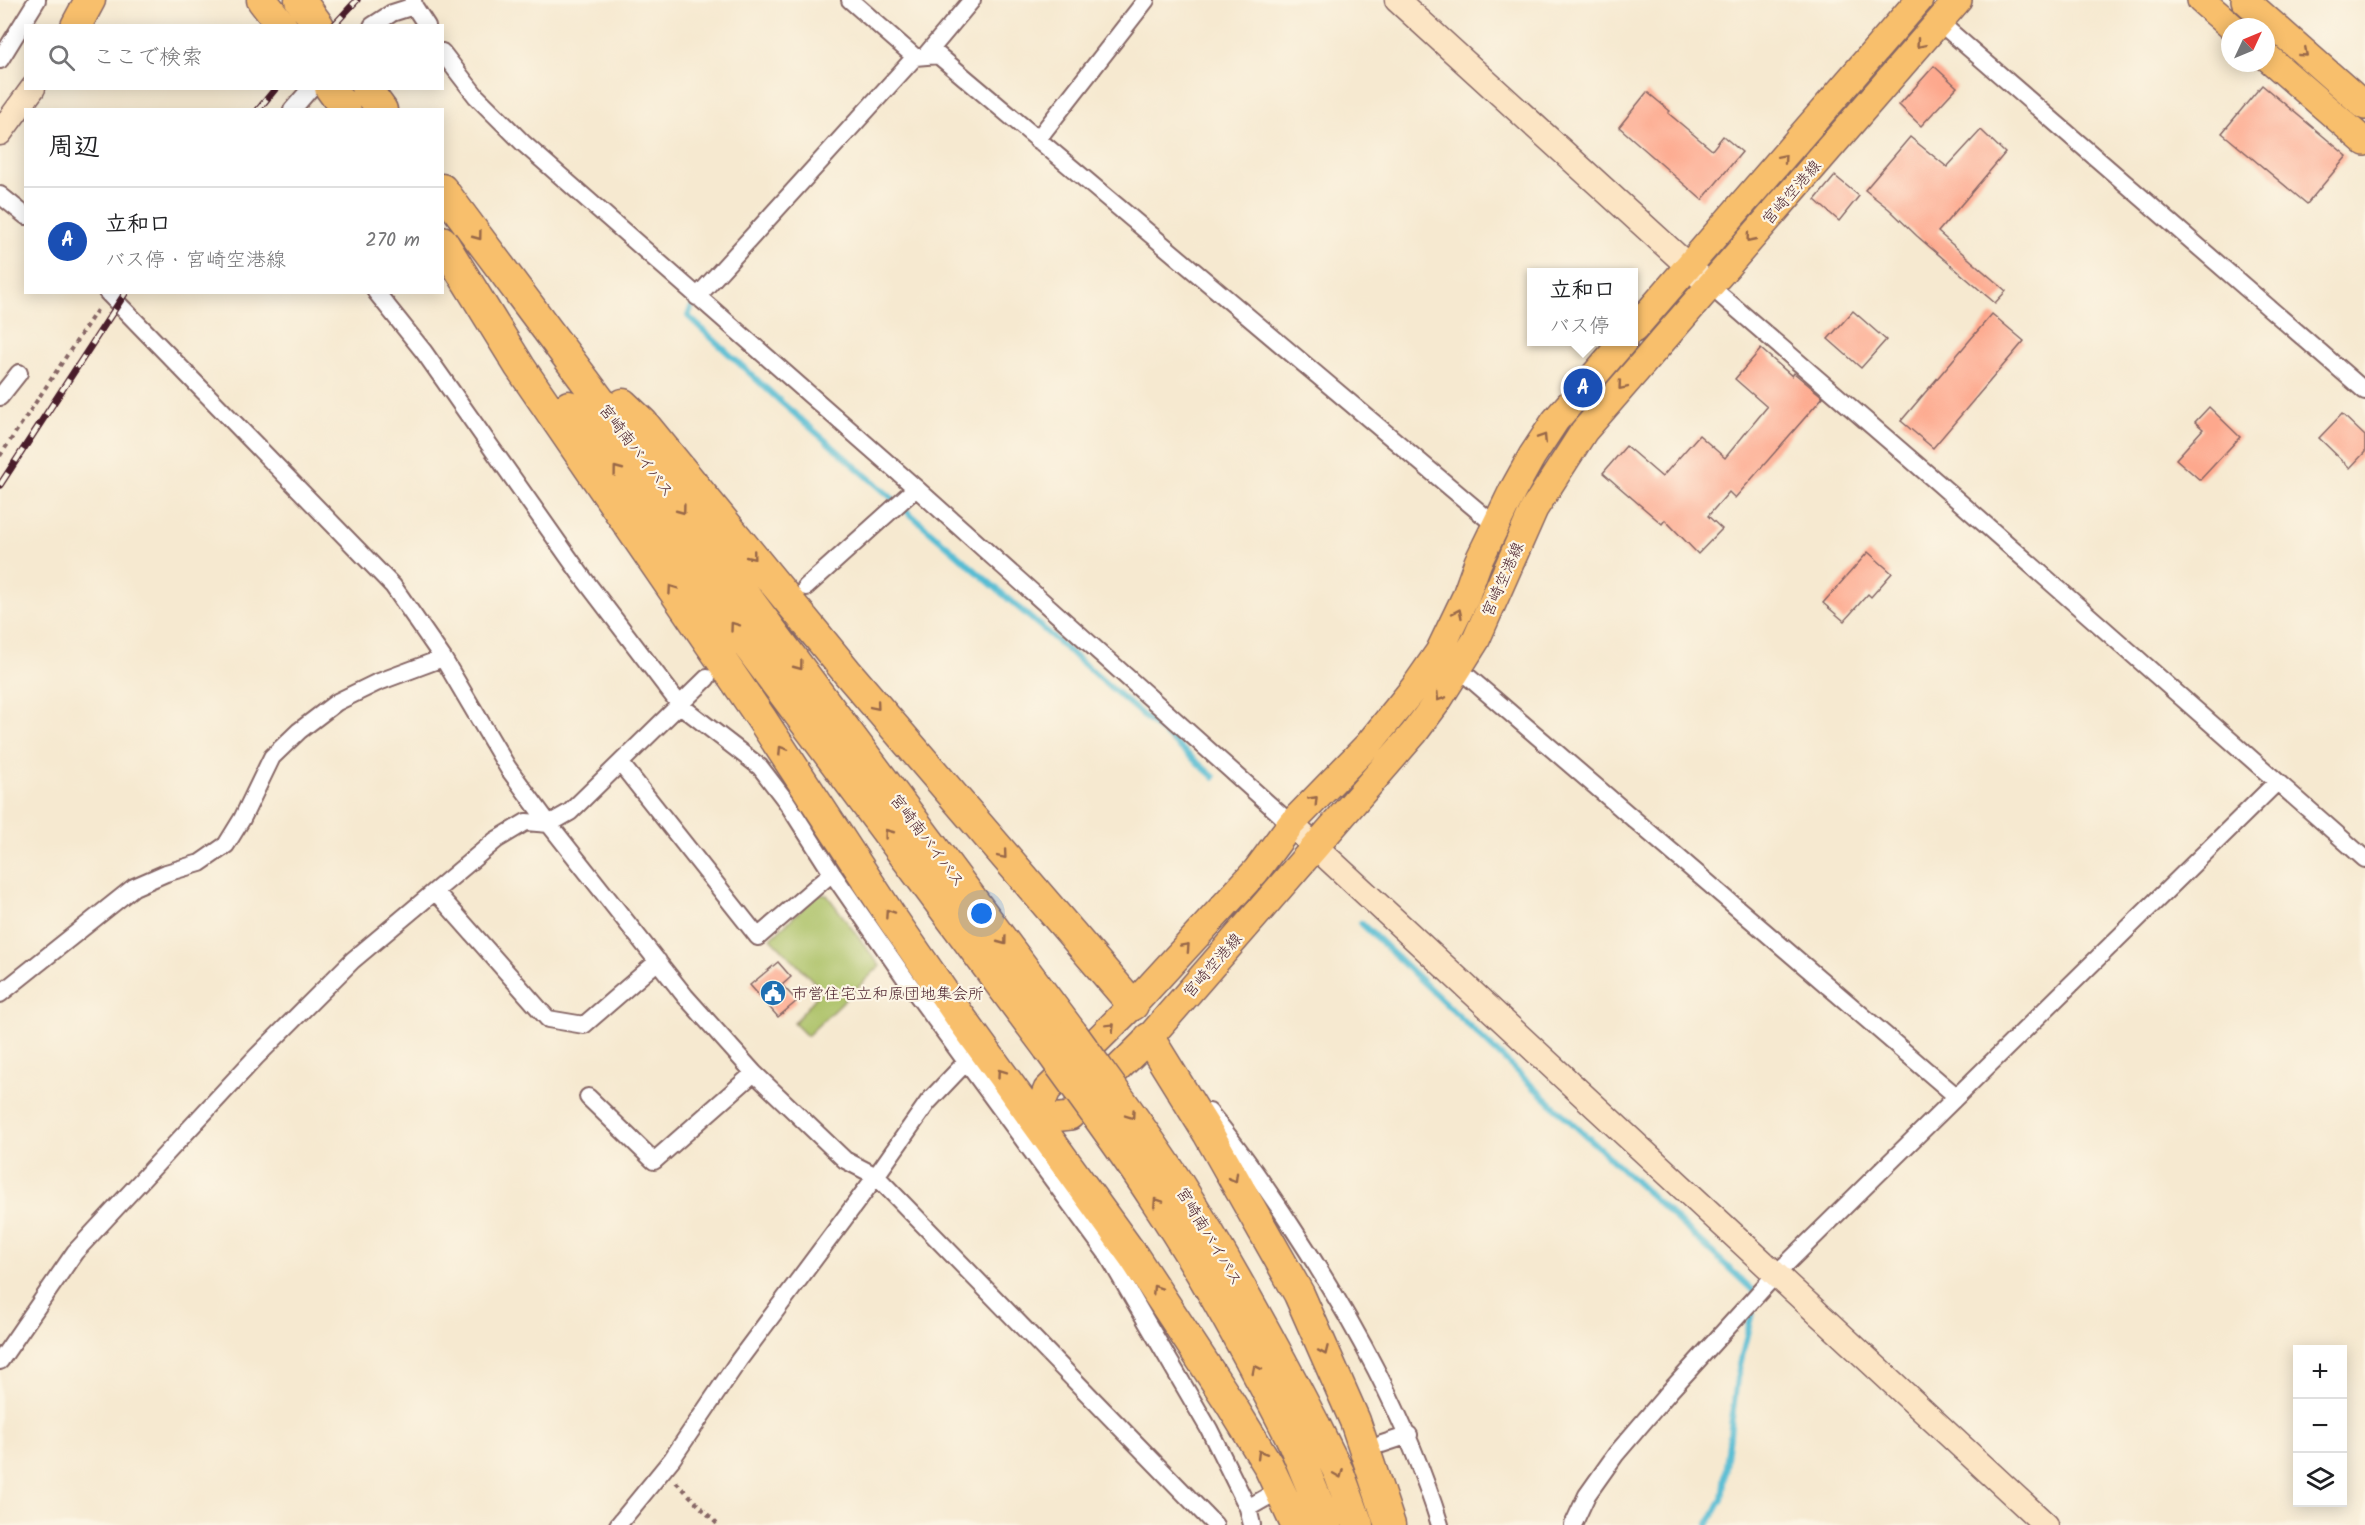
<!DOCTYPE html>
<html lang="ja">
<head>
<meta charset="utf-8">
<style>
	body { margin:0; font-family:Kalam,"Klee One",sans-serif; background:#f6f6f6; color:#202124 }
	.controls { position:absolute; right:18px; bottom:18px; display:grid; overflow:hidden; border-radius:0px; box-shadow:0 3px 15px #0003 }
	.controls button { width:54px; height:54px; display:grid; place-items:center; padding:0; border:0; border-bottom:2px solid #e0e0e0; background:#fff; color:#202124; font:30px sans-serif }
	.compass { position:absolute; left:2221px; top:18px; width:54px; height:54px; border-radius:50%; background:#fff; box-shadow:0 3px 15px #0003; rotate:46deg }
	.you { position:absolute; left:982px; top:914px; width:21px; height:21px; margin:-15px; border:4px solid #fff; border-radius:50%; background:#1a73e8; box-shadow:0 0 0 9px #1a73e833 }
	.badge { display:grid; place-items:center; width:39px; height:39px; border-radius:50%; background:#1f6fb2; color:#fff; font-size:20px; font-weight:700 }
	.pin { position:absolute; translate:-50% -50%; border:3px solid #fff; box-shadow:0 2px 6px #0006 }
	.popup { position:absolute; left:1527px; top:268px; width:111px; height:78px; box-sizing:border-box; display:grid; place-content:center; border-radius:0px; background:#fff; filter:drop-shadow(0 2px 4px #0005); font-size:20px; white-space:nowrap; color:#757577 }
	.popup b { font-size:22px; color:#202124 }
	.popup::after { content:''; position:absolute; left:50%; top:100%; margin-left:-12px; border:12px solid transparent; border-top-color:#fff }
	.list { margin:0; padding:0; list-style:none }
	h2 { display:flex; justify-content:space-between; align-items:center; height:78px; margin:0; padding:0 24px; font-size:26px }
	h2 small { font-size:20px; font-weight:400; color:#757577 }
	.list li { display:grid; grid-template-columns:39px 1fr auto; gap:18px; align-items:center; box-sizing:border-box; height:108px; padding:0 24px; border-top:2px solid #e0e0e0 }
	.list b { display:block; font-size:22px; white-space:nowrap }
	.list p { margin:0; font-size:20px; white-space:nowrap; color:#757577 }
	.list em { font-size:20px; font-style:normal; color:#757577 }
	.icon { flex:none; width:33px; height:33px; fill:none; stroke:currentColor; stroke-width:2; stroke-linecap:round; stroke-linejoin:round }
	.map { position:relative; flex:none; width:2365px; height:1525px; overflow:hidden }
	.search { position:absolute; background:#fff; box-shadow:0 3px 15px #0003; left:24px; top:24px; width:420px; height:66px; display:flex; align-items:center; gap:15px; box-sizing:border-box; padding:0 21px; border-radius:0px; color:#757577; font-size:22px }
	.panel { position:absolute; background:#fff; box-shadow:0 3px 15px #0003; left:24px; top:108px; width:420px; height:186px; border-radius:0px }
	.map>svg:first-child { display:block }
</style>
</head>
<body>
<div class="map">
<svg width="2365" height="1525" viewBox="0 0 2365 1525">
	<rect width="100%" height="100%" fill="#fcf5e5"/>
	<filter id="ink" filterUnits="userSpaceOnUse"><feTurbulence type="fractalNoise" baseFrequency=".0167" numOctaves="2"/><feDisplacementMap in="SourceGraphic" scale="12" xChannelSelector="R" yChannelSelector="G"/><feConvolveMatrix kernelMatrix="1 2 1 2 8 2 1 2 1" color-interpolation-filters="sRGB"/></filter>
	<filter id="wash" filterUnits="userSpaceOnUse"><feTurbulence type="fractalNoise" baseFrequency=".008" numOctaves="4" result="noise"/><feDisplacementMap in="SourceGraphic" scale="24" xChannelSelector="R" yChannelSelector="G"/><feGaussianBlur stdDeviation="1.35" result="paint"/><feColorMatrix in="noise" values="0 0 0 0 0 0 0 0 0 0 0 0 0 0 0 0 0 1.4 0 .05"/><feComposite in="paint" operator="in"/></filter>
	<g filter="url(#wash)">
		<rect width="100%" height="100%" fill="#f6e9d0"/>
		<path fill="#abc166" stroke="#7a7048" stroke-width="1.5" d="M818,894L827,895L880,966L807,1036L794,1023L822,990L771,938Z"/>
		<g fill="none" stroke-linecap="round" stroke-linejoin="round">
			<path stroke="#55bcd3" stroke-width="6" d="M691,308L688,316L781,402L1214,777
				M1361,923L1529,1083L1757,1294
				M1708,1525L1722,1499L1737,1378L1753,1308"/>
		</g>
		<g id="blocks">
			<path fill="#fda88d" d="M1934,66L1957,87L1921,126L1899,105Z
				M2262,85L2347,156L2307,204L2222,133Z
				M1647,92L1670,111L1668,113L1712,150L1723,136L1742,152L1702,200L1619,127Z
				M1981,130L2005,153L1938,232L2006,291L1995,303L1917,236L1889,209L1865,190L1910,137L1947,167Z
				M1835,176L1859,196L1839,221L1815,200Z
				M1853,311L1886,340L1861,368L1828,339Z
				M1992,314L2024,341L1933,448L1901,421Z
				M1761,349L1792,376L1794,373L1823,397L1735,498L1729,492L1708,516L1722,529L1698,554L1665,520L1662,524L1603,473L1626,446L1662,477L1699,435L1725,458L1767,407L1735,379Z
				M2209,407L2240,437L2200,480L2176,459L2203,429L2195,422Z
				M2342,414L2365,436V452L2350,468L2319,438Z
				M1868,552L1892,573L1871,597L1868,594L1844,621L1823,603Z
				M778,962L791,977L782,985L797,1001L778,1017L750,985Z"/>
		</g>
	</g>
	<g filter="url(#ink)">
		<use href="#blocks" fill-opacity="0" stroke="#866665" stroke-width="1.5"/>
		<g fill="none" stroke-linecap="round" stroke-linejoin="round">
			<g stroke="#866665" stroke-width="20">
				<path id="street" d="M413,0L414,6L427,26
					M850,0L915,57
					M1939,22L2365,391
					M372,26L392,13L414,6
					M442,52L476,96L523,143L916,488L1291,824
					M925,56L972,0
					M0,60L37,0
					M292,110L311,88
					M1037,140L1146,0
					M0,195L26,216
					M1710,286L1937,482L2365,859
					M107,292L393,586L443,658L508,768L549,824L685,996L754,1073L845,1160L876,1176L1215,1525
					M376,292L424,352L581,575L680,705L760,767L786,801L832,873L907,981L1107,1254L1209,1429L1248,1508L1252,1525
					M697,297L915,57L938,55L1496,526
					M0,397L19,373
					M806,587L916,488
					M1451,662L1956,1096
					M621,764L758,937L832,873
					M435,891L548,1019L584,1025L658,961
					M0,994L134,887L166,873L200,863L226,845L242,819L272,757L299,731L337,702L376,683L443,658
					M588,1097L654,1161L754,1073
					M1209,1112C1240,1149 1266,1187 1292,1227C1353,1320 1407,1418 1440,1525
					M0,1361L75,1252L256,1057L353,960L496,840L526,822L549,824L570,812L707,678
					M1382,1444L1409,1435
					M1248,1508L1269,1496
					M618,1525L672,1459L739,1360L876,1176L928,1102L967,1061
					M1573,1525L1587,1495L1616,1454L1669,1392L1776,1274L2277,782"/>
			</g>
			<g stroke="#866665" stroke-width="27">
				<path id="secondary" d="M1397,0L1710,286
					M0,133L33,88
					M1291,824L2046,1525"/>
			</g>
			<g stroke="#866665" stroke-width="30">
				<path id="primary" d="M2201,0L2232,27
					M2245,0L2365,106
					M2266,56L2365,142
					M1634,329L1919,0
					M1623,342L1555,421L1532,456L1512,492L1478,562L1465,598L1439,652L1414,688L1368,745L1291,824L1256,871L1133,1005L1047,1090L1035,1120L1070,1116L1149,1038L1414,733L1437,702L1476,640L1534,509L1584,431L1958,0"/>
			</g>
			<g stroke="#866665" stroke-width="33">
				<path id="highway" d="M262,0L282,26
					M300,0L319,26
					M76,26L90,0
					M330,88L346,110
					M366,88L382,110
					M442,189L1072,1033
					M442,241L520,367L761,718L892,918L961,1018L1134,1257L1230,1403L1268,1465L1296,1525
					M623,404L643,423L847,672L1133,1005
					M569,406L1048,1048
					M1149,1038L1208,1133L1299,1294L1355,1421L1390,1525
					M1315,1425L1339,1473L1358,1525
					M1292,1440L1327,1525"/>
			</g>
			<path stroke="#866665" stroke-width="4" stroke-dasharray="4.5 4.5" stroke-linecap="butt" d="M0,456L99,307
				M676,1482L718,1525"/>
			<use href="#street" stroke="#fff" stroke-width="16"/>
			<use href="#secondary" stroke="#fce5c4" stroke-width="24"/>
			<use href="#primary" stroke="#f8bf6c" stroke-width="27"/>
			<use href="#highway" stroke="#f8bf6c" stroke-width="30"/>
			<g stroke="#4a1f2b" stroke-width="7">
				<path id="rail" d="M333,26L357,0
					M258,110L276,88
					M0,485L126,292"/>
			</g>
			<use href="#rail" stroke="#fcf5e5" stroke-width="4.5" stroke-dasharray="14" stroke-linecap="butt"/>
			<g stroke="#866665" stroke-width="33" stroke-linecap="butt">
				<path id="highway-bridge" d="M1072,1033C1108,1083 1145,1132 1178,1183C1228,1261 1272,1342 1315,1425
					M1048,1048C1084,1098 1121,1147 1154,1198C1206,1276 1250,1357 1292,1440"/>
			</g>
			<use href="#highway-bridge" stroke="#f8bf6c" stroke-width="30"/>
		</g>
		<defs><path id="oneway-chevron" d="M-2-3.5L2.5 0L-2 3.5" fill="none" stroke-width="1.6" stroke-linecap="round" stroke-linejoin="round" transform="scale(1.5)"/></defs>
		<g stroke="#986748">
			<use href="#oneway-chevron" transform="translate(1920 44) rotate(131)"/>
			<use href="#oneway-chevron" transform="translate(2304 53) rotate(41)"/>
			<use href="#oneway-chevron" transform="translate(1783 158) rotate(-49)"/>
			<use href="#oneway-chevron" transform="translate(478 236) rotate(53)"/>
			<use href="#oneway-chevron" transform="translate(1750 238) rotate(130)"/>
			<use href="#oneway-chevron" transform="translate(1622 386) rotate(130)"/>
			<use href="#oneway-chevron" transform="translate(1543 438) rotate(-57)"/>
			<use href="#oneway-chevron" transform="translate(617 470) rotate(-127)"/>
			<use href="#oneway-chevron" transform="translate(682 510) rotate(53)"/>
			<use href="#oneway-chevron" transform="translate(752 556) rotate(51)"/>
			<use href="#oneway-chevron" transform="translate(672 589) rotate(-125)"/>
			<use href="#oneway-chevron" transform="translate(1458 613) rotate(-65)"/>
			<use href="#oneway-chevron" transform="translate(734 626) rotate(-126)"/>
			<use href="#oneway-chevron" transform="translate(799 666) rotate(53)"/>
			<use href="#oneway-chevron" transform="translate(1440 697) rotate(123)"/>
			<use href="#oneway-chevron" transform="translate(876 706) rotate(50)"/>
			<use href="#oneway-chevron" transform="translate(782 750) rotate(-123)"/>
			<use href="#oneway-chevron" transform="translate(1314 800) rotate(-46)"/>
			<use href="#oneway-chevron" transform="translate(888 833) rotate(-127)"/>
			<use href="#oneway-chevron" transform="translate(1003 855) rotate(50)"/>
			<use href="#oneway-chevron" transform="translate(889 913) rotate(-124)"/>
			<use href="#oneway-chevron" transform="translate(1003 941) rotate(53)"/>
			<use href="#oneway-chevron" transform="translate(1186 947) rotate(-47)"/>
			<use href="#oneway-chevron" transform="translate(1111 1027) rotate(-45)"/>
			<use href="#oneway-chevron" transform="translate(1001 1073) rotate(-126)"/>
			<use href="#oneway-chevron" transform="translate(1131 1115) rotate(55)"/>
			<use href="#oneway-chevron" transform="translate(1234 1178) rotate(60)"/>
			<use href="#oneway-chevron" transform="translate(1157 1202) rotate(-123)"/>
			<use href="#oneway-chevron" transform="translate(1156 1289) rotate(-123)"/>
			<use href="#oneway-chevron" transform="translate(1324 1351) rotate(66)"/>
			<use href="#oneway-chevron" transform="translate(1256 1369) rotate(-117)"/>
			<use href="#oneway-chevron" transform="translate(1261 1454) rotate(-121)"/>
			<use href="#oneway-chevron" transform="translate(1339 1474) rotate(67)"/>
		</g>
	</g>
	<defs>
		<g id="civic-disc" transform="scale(1.35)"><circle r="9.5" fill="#1f6fb2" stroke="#fcf5e5"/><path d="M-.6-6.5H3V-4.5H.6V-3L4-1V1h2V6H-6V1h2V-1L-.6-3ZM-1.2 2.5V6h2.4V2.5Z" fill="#fff"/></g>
	</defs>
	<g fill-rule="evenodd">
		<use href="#civic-disc" x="773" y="993"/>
	</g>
	<g text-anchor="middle" stroke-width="4.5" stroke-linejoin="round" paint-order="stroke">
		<g font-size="16" fill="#4a1f2b" stroke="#fcf5e5">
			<text transform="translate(1791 192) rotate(-49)" y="6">宮崎空港線</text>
			<text transform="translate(637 450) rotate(53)" y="6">宮崎南バイパス</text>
			<text transform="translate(1502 579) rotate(-66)" y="6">宮崎空港線</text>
			<text transform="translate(928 840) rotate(53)" y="6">宮崎南バイパス</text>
			<text transform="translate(1212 965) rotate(-49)" y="6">宮崎空港線</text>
			<text transform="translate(1210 1236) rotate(59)" y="6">宮崎南バイパス</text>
		</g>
		<g font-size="16" fill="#4a1f2b" stroke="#fcf5e5" text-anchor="start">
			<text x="792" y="999">市営住宅立和原団地集会所</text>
		</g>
	</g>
</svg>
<div class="controls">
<button>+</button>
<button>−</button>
<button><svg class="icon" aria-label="layers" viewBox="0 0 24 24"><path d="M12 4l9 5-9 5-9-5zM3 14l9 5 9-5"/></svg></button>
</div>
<svg class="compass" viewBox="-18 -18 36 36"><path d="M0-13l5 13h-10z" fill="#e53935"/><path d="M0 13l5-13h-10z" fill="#757577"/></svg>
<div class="you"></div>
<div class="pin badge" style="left:1583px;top:388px;background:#1a4fb4">A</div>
<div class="popup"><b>立和口</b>バス停</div>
<div class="search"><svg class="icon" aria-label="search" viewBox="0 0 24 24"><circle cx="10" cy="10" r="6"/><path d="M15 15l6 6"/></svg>ここで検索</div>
<section class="panel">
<h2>周辺<small></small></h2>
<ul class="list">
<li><span class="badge" style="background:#1a4fb4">A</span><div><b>立和口</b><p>バス停 · 宮崎空港線</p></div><em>270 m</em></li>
</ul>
</section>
</div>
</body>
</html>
